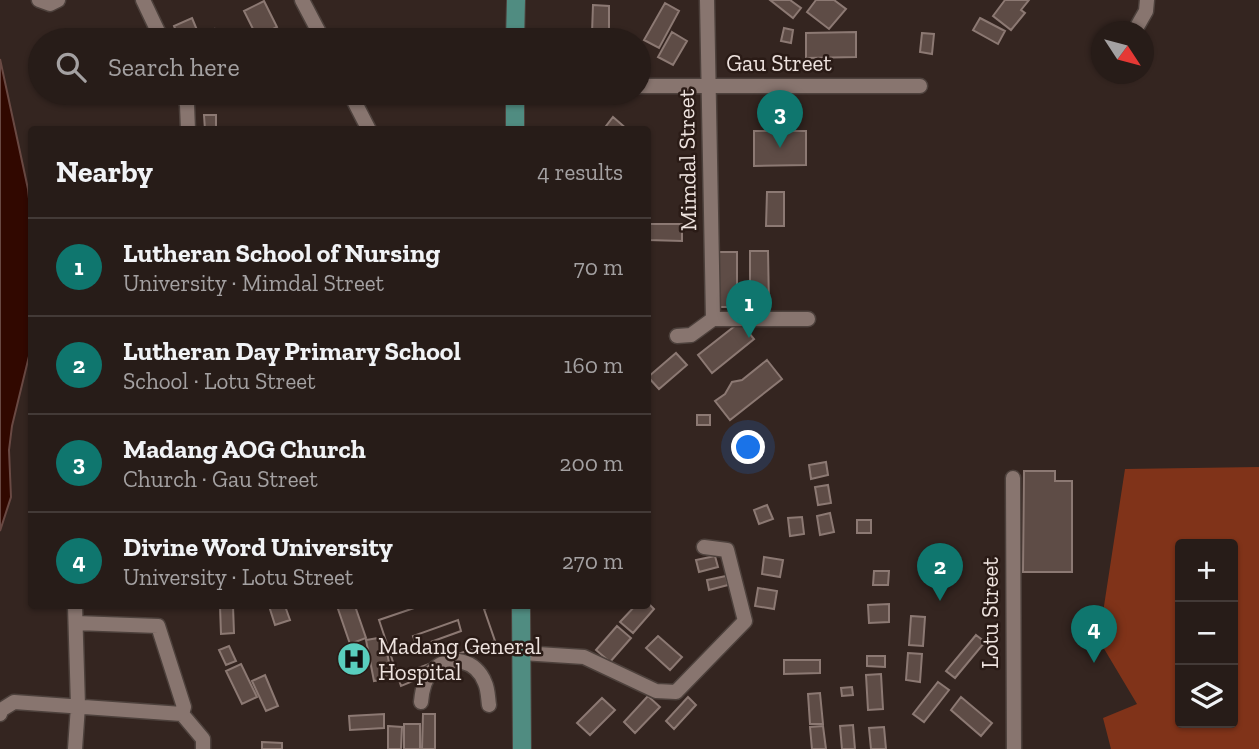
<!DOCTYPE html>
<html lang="en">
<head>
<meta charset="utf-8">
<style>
	body { margin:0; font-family:"Zilla Slab",serif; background:#332925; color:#f1f3f6 }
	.controls { position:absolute; right:21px; bottom:21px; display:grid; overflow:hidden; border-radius:7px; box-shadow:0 2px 5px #0004 }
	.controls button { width:63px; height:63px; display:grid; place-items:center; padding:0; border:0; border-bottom:2px solid #433a37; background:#271c18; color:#f1f3f6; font:35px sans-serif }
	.compass { position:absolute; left:1091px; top:21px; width:63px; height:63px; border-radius:50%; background:#271c18; box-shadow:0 2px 5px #0004; rotate:126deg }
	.you { position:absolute; left:749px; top:448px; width:24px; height:24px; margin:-18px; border:5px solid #fff; border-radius:50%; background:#1a73e8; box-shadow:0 0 0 10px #1a73e833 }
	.badge { display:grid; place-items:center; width:46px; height:46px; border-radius:50%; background:#0f766e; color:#fff; font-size:23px; font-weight:700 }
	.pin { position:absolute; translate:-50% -58px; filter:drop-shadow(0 2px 4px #0008) }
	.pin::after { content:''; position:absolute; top:37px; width:24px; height:21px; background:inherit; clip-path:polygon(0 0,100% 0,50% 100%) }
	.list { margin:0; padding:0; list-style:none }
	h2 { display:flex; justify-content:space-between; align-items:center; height:91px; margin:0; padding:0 28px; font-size:30px }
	h2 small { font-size:23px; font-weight:400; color:#a4a1a2 }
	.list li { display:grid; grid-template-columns:46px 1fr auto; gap:21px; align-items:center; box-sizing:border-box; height:98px; padding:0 28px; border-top:2px solid #433a37 }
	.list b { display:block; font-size:26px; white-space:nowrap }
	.list p { margin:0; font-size:23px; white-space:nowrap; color:#a4a1a2 }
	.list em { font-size:23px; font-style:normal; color:#a4a1a2 }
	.icon { flex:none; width:38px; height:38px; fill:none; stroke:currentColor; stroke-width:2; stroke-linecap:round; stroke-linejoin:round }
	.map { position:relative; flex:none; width:1259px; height:749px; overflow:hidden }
	.search { position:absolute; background:#271c18; box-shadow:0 2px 5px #0004; left:28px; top:28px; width:623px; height:77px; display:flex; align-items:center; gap:18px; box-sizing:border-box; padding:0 24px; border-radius:38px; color:#a4a1a2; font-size:26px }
	.panel { position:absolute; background:#271c18; box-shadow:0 2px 5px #0004; left:28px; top:126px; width:623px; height:483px; border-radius:7px }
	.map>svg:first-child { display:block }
</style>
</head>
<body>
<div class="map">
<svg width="1259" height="749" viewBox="0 0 1259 749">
	<rect width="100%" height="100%" fill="#342520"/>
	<path fill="#803319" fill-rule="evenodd" d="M1259,467V749H1111L1103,718L1137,704L1103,647L1104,606L1125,469ZM1180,544H1233V723H1180Z"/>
	<path fill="#310800" stroke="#694943" stroke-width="2" d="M0,59L28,189L32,228L31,348L12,426L9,450L11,497L0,531Z"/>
	<path fill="#5e4c46" stroke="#8c7973" stroke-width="2" fill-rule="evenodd" d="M770,0H790L801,8L793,18Z
		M816,0H834L846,9L829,29L807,12Z
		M1005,0H1029L1021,10L1025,13L1011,30L993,16Z
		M264,1L277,27L257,37L244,11Z
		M665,3L679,11L659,48L644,40Z
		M593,5L609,6V33H592Z
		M192,18L197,30L179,38L174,26Z
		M980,18L1005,31L998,44L973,30Z
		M784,28L793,30L791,43L781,41Z
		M113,29L134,30L133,40H113Z
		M215,29L225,37L223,40H207Z
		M672,32L687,41L673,65L658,57Z
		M856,32V57L806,58V33Z
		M922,33L934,34L932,54L920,52Z
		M207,93H225L224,98L207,95Z
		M204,115H216V130H205Z
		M613,117L628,130H603Z
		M754,131H806V165L754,166Z
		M767,192H784V226H766Z
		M648,224H682V241L648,240Z
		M750,251H768L769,306H750Z
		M718,252H737V307H717Z
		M740,322L754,339L712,373L698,355Z
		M676,353L687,365L659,389L648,377Z
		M767,360L782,379L730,420L715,401L725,394L732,382L742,380Z
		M697,415H710V425H697Z
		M826,462L828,475L811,479L809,465Z
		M1024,471H1055V481H1072V572H1023Z
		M828,485L831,503L818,505L815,487Z
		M767,505L773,519L759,524L754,510Z
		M830,513L834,532L820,535L817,516Z
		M802,517L804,534L790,536L788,518Z
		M857,520H871V533H857Z
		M715,556L718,567L699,572L696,560Z
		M764,557L783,560L780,577L762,574Z
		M874,571H889L888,585H873Z
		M726,576L728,585L709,590L707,580Z
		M758,588L777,591L774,609L755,606Z
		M648,603L654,609L633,633L620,622L635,606H648Z
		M889,604V622L869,623L868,605Z
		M220,606H233L234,633L221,634Z
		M269,606H285L290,620L275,625Z
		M337,606H355L366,638L350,644Z
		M420,606H492L484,609L495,641L452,656L456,667L441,672L437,661L415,669L418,679L401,686L379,620ZM458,620L461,631L417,647L413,636Z
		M420,606H492L484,609L495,641L452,656L456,667L441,672L437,661L415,669L418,679L401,686L379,620ZM458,620L461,631L417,647L413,636Z
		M911,616L925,617L923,646L909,645Z
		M617,626L631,638L610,662L596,650Z
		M976,635L985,642L955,678L946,671Z
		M658,636L682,657L670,670L646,648Z
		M384,637L392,678L374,681L366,640Z
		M229,646L236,661L226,665L219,650Z
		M908,653L922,654L920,682L906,680Z
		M867,656H885V667L867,666Z
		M784,660H820V673L784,674Z
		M241,664L257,697L242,704L226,671Z
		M881,674L883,709L868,710L866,675Z
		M265,675L278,706L266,711L252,681Z
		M938,682L949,690L924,722L913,714Z
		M852,687L853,695L842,696L841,688Z
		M820,693L823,724H810L808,694Z
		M648,696L660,707L635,733L624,722Z
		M688,697L696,705L674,729L666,721Z
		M961,697L992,723L981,736L951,710Z
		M602,698L615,710L590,735L577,723Z
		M384,714V728L350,730L349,716Z
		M423,714H435V749H422Z
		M404,724H420V749H404Z
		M853,725L855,749H842L840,726Z
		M388,726L402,727L401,749H388Z
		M823,726L826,749H812L810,727Z
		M884,727L886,749H871L869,728Z
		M262,742L282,743V749H262Z"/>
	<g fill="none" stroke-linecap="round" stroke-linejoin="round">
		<g stroke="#4d413c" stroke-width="17">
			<path id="minor" d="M39,0L50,4L58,0
				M143,0L162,40
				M302,0L323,40
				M707,0L713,319
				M1134,32L1146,11L1147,0
				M639,86H920
				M183,93L187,105L188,130
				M350,93L369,130
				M677,336L691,335L713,319H808
				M1013,478L1014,749
				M75,606L78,706L75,749
				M76,623L158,626L184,707L182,714
				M522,653L584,657L656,691L676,692L745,621L727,550L704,547
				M421,702C422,691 424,679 432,671C449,653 477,660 485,683C488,689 488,698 489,705
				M0,714L1,710L14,702L182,714L203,739V749"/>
		</g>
		<g stroke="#4d413c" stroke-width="20">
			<path id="major" d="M515,40L516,0
				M515,93V130
				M521,606L522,749"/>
		</g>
		<use href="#minor" stroke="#88756f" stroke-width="14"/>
		<use href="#major" stroke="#508c81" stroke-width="18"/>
	</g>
	<defs>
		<g id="hospital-disc" transform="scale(1.75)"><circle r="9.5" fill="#59cebe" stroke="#2a1b16"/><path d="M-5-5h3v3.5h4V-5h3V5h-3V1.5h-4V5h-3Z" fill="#111"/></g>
	</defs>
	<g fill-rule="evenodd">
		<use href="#hospital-disc" x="354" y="659"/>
	</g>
	<g text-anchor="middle" stroke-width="5" stroke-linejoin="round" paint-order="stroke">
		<g font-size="23" fill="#ede2de" stroke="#2a1b16">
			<text x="779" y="71">Gau Street</text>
			<text transform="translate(687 160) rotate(-91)" y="8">Mimdal Street</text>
			<text transform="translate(990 613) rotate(-90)" y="8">Lotu Street</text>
		</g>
		<g font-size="23" fill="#ede2de" stroke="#2a1b16" text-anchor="start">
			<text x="378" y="654">Madang General<tspan x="378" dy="26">Hospital</tspan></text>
		</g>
	</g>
</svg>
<div class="controls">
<button>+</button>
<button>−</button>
<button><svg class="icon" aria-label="layers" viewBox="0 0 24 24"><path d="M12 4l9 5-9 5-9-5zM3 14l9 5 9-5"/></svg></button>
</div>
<svg class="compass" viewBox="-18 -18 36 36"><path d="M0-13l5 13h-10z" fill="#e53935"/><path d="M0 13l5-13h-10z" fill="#a4a1a2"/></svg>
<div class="you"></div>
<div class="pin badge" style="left:749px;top:338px">1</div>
<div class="pin badge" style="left:940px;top:601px">2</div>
<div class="pin badge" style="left:780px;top:148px">3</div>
<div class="pin badge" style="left:1094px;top:663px">4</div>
<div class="search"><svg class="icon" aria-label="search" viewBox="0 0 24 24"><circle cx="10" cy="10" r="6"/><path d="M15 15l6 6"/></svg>Search here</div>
<section class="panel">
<h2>Nearby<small>4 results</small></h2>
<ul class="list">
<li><span class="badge">1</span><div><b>Lutheran School of Nursing</b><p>University · Mimdal Street</p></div><em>70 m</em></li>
<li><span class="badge">2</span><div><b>Lutheran Day Primary School</b><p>School · Lotu Street</p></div><em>160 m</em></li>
<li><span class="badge">3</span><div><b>Madang AOG Church</b><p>Church · Gau Street</p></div><em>200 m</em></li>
<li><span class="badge">4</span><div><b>Divine Word University</b><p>University · Lotu Street</p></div><em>270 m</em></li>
</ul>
</section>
</div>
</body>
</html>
